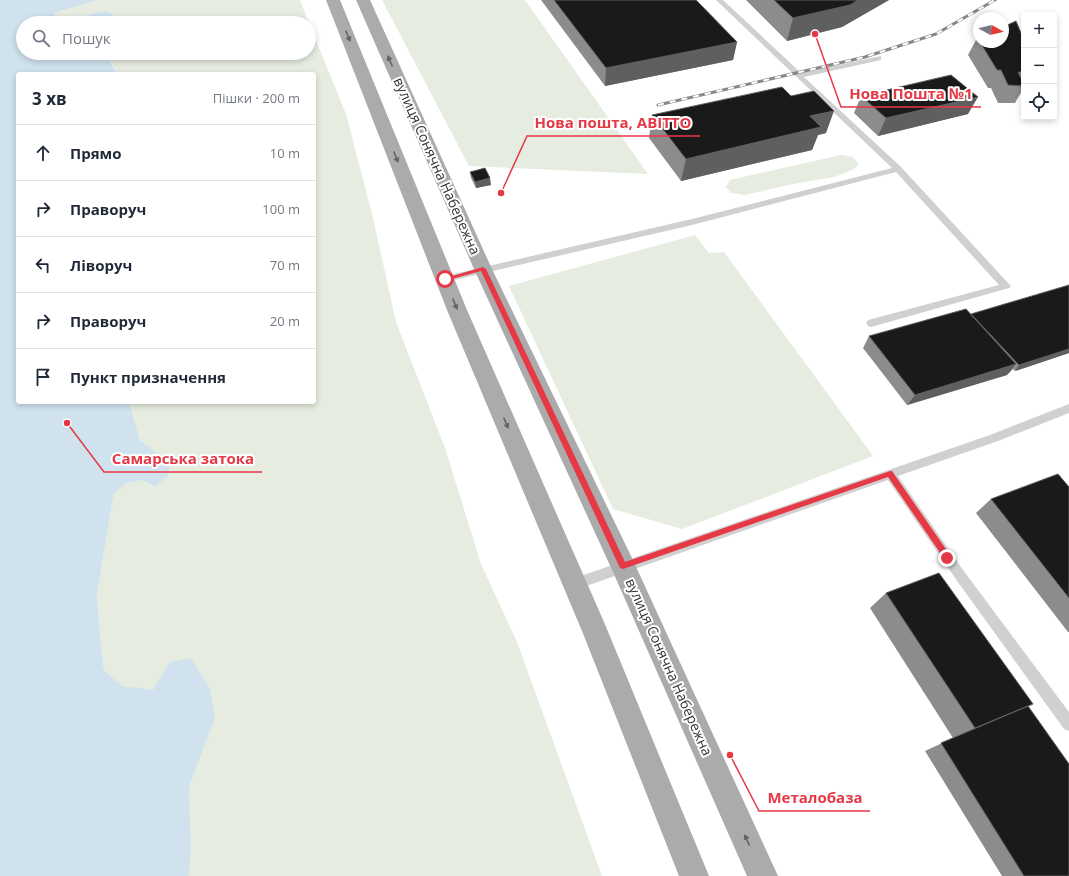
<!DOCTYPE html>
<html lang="uk">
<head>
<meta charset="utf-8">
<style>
	body { margin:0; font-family:"Open Sans",sans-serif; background:#f6f6f7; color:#1f2937 }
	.controls { position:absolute; right:12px; top:12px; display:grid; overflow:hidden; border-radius:4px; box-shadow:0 2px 6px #0003 }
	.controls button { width:36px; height:36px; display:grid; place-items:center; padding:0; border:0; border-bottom:1px solid #e0e1e3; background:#fff; color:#1f2937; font:20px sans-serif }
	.compass { position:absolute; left:973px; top:12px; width:36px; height:36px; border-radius:50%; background:#fff; box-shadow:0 2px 6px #0003; rotate:98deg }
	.stop { position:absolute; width:12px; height:12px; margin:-9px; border:3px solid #e63946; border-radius:50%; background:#fff }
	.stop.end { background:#e63946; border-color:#fff; box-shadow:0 1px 4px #0008 }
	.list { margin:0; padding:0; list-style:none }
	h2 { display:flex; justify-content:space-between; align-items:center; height:52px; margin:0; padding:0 16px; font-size:17px }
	h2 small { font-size:13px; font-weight:400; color:#747a83 }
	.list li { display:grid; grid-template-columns:26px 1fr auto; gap:12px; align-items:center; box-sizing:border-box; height:56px; padding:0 16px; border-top:1px solid #e0e1e3 }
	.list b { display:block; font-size:15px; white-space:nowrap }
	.list em { font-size:13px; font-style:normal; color:#747a83 }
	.icon { flex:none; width:22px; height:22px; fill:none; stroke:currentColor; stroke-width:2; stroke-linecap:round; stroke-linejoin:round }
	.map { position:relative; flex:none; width:1069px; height:876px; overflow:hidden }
	.search { position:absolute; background:#fff; box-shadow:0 2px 6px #0003; left:16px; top:16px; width:300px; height:44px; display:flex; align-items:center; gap:10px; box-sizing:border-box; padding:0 14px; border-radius:22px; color:#747a83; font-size:15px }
	.panel { position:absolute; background:#fff; box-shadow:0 2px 6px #0003; left:16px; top:72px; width:300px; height:332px; border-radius:4px }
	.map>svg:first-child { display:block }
</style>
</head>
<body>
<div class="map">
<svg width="1069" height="876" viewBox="0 0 1069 876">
	<rect width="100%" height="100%" fill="#fff"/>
	<path fill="#e6ecdf" d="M98,0H300L309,23H121L122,20L106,11L59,21L54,13Z
		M382,0H525L648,174L469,166Z
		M309,23L346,114L373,218L396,322L445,448L481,564L517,642L602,876H189L191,848L189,787L215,718L170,663L153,691L122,686L104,670L100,635L97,594L114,493L127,483L142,480L170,464L140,440L129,402H314V74H115L116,70L104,53H309Z
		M841,155L853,157L859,164L852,170L834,177L793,184L745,195L731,193L726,187L730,180Z
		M695,235L709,253L724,252L873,456L682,529L613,509L509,286Z"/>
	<path fill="#cfe2ee" d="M0,0H98L54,13L59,21L106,11L122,20L121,23H23V53H104L116,71L115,74H18V402H129L140,440L170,464L168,476L155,486L142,480L127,483L114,493L97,594L100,635L104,670L122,686L153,690L170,662L190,658L198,669L210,689L215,718L189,787L191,848L189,876H0Z"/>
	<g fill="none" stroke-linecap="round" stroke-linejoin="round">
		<path fill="#d0d0d0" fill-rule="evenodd" d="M716,0H723L801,73L881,56V60L804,77L901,167L1009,284L1011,286L1009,288L871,327L868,326L866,323L868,320L999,285L896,172L692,225L445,282L442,281L440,279L442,277L445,276L692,219L892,168Z
			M1069,404V413L998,441L898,476L963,570L1069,712V731L1064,729L955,578L888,480L575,590L571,588L569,584L571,580L575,578L990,435Z"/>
		<path fill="#ababab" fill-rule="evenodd" d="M326,0H340L467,310L604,622L709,876H679L582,631L447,310Z
			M356,0H370L492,269L632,558L778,876H747L613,572L474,269Z"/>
		<g stroke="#888" stroke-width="3">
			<path id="rail" d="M658,105L865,57L936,34L995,0"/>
		</g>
		<use href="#rail" stroke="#fff" stroke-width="2" stroke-dasharray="6" stroke-linecap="butt"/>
	</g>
	<path fill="#8c8c8c" d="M541,0H696L737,42L733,60L605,86Z
		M746,0H889L842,27L787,41Z
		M979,37V42H1003L1024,40V91H1022L1015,103H998L991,88H988L968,55L977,38Z
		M861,96L968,114L878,136L854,113Z
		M652,115L826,133L818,135L812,150L681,181L649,138Z
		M470,172L491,185L476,188L471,178Z
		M971,314L1069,353L1015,371L1013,369L1007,375L907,405L863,348L869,336Z
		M1069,487V632H1068L976,513L991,499Z
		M886,593L1028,706L1069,876H1002L925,751L953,738L870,608Z"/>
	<path fill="#5f5f5f" d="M858,0H889L842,27L787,41L793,18Z
		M737,42L733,60L605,86L606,68Z
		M978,97L968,114L878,136L886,118Z
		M834,111L826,133L818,135L812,150L681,181L686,159L810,116Z
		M490,178L491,185L476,188L475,182Z
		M1069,349V353L1015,371L1019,365Z
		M1016,364L1007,375L907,405L915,395Z"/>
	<path fill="#1a1a1a" stroke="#5f5f5f" d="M554,0H696L737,42L606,68Z
		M774,0H858L850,5L793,18Z
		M1016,21L1024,40V72H1018L1024,84V86L1008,85L1001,70H997L980,42H1003V27Z
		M951,75L978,97L886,118L861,96Z
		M782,87L791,96L814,91L834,111L810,116L821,127L686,159L652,115Z
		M485,168L490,178L475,182L470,172Z
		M1069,285V349L1019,365L971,314Z
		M966,309L1016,364L915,395L869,336Z
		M1058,474L1069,487V598L991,499Z
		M939,573L1033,704L975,728L886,593Z
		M1028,706L1069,764V876H1024L941,743Z"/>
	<defs><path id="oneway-solid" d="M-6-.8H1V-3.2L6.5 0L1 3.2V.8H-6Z"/></defs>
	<g fill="#636363">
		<use href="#oneway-solid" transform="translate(348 36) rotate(68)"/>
		<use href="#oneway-solid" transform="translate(390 61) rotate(-114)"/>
		<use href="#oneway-solid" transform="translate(396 157) rotate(68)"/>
		<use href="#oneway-solid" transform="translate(455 304) rotate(68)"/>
		<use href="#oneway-solid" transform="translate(506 423) rotate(67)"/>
		<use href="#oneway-solid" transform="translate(747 840) rotate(-114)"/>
	</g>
	<path fill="#e63946" d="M483,267L486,269L625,562L890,471H892L950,555V560H945L888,477L623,569L620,568L481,271L445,281L442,279Z"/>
	<g text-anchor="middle" stroke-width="4" stroke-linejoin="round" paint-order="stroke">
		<g font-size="14" fill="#333" stroke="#fff">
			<text transform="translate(437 166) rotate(66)" y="5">вулиця Сонячна Набережна</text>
			<text transform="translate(669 667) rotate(66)" y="5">вулиця Сонячна Набережна</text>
		</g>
	</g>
	<path fill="none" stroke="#e63946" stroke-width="1.5" d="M815 34L841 107H981M501 193L527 136H700M67 423L104 472H262M730 755L759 811H870"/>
	<g fill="#e63946" stroke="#fff" stroke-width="1.5">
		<circle cx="815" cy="34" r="4"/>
		<circle cx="501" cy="193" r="4"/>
		<circle cx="67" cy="423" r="4"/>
		<circle cx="730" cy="755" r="4"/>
	</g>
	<g font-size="15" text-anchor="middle" font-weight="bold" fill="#e63946" stroke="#fff" stroke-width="4" stroke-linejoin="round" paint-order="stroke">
		<text x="911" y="99">Нова Пошта №1</text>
		<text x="613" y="128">Нова пошта, АВІТТО</text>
		<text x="183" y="464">Самарська затока</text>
		<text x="815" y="803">Металобаза</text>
	</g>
</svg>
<div class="controls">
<button>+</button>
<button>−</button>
<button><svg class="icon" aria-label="locate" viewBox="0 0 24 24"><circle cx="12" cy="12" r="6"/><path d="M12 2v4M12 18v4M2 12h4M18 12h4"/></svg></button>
</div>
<svg class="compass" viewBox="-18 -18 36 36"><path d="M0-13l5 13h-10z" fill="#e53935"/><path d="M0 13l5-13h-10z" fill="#747a83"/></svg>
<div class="stop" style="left:445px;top:279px"></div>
<div class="stop end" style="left:947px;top:558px"></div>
<div class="search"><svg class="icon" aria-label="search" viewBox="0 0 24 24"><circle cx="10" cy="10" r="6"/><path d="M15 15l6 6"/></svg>Пошук</div>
<section class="panel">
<h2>3 хв<small>Пішки · 200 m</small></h2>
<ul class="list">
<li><svg class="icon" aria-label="ahead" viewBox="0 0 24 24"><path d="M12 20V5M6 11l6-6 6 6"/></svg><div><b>Прямо</b></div><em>10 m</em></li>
<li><svg class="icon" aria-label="right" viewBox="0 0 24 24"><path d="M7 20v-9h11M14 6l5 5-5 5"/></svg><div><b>Праворуч</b></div><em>100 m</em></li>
<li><svg class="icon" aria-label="left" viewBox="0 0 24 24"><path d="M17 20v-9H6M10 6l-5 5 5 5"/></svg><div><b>Ліворуч</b></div><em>70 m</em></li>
<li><svg class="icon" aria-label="right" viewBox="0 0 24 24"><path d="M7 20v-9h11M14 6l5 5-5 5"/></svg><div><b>Праворуч</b></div><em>20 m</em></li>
<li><svg class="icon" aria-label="arrive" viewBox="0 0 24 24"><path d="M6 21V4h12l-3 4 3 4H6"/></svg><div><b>Пункт призначення</b></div></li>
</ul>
</section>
</div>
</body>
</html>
